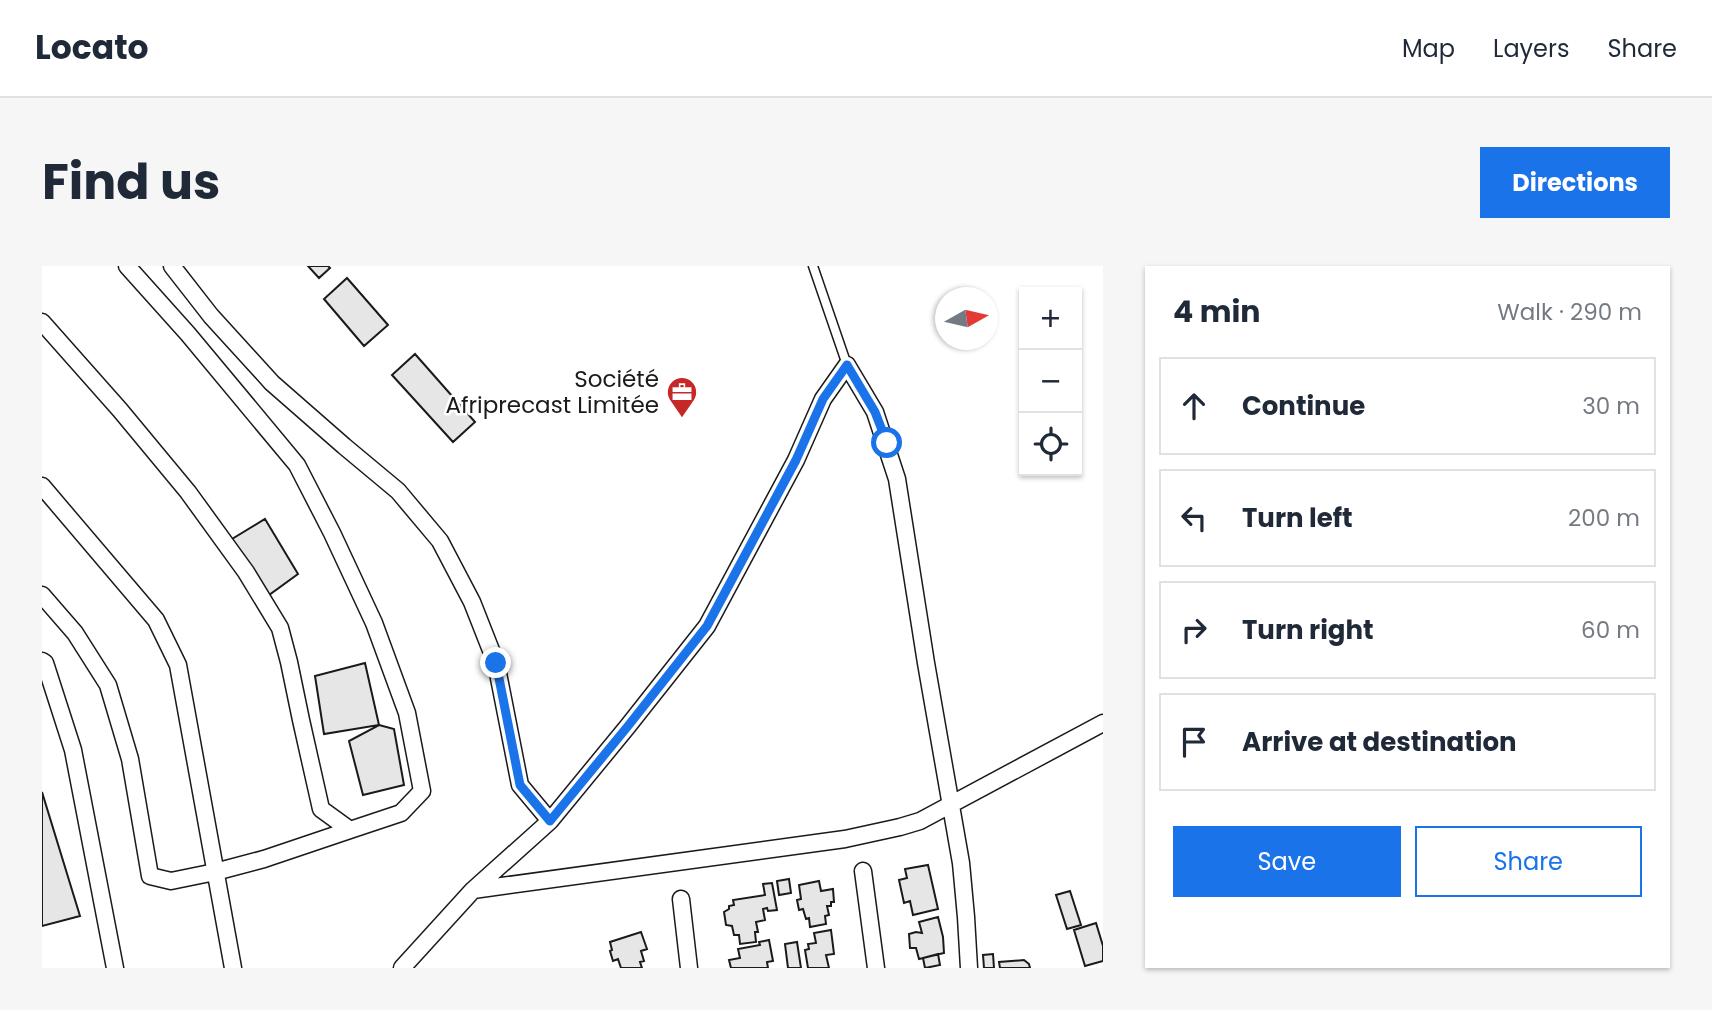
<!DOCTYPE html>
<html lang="en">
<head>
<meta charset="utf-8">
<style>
	body { margin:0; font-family:Poppins,sans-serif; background:#f6f6f7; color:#1f2937 }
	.controls { position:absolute; right:21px; top:21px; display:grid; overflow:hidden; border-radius:0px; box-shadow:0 2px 5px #0004 }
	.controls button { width:63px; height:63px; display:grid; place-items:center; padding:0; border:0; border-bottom:2px solid #e0e1e3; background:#fff; color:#1f2937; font:35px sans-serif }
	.compass { position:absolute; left:893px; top:21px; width:63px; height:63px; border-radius:50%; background:#fff; box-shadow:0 2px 5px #0004; rotate:82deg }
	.stop { position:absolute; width:21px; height:21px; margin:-16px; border:5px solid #1a73e8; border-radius:50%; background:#fff }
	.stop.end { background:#1a73e8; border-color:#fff; box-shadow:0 2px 7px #0008 }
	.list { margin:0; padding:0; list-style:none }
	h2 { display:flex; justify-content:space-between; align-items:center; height:91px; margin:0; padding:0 28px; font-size:30px }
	h2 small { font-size:23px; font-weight:400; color:#747a83 }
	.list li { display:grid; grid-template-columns:46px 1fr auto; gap:21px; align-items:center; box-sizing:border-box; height:98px; margin:0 14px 14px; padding:0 14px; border:2px solid #e0e1e3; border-radius:0px }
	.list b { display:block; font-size:26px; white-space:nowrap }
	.list em { font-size:23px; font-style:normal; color:#747a83 }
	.actions { display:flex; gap:14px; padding:21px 28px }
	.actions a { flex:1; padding:16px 0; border:2px solid #1a73e8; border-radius:0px; text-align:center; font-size:24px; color:#1a73e8 }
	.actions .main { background:#1a73e8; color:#fff }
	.icon { flex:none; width:38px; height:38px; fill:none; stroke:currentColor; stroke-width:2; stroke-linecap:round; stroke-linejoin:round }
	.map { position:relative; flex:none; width:1061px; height:702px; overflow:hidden; border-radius:0px }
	header { display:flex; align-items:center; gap:42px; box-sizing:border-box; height:98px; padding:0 35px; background:#fff; border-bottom:2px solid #e0e1e3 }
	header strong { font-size:33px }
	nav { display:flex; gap:38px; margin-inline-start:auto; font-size:24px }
	.intro { display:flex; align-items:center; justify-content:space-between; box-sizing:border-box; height:168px; padding:0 42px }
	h1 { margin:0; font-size:49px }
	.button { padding:18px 32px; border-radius:0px; background:#1a73e8; color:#fff; font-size:24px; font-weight:700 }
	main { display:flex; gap:42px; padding:0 42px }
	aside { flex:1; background:#fff; border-radius:0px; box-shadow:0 2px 5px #0004 }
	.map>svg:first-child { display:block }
</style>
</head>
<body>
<header>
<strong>Locato</strong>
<nav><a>Map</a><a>Layers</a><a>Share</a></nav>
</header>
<div class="intro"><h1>Find us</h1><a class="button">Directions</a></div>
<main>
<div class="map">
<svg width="1061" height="702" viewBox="0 0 1061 702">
	<rect width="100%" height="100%" fill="#fff"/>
	<path fill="#e6e6e6" stroke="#1a1a1a" stroke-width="2" d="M266,0H286L288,2L277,12Z
		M305,12L346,59L322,80L282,33Z
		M373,88L433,156L411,176L350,109Z
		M223,253L256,308L227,329L190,273Z
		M323,397L337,459L282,468L273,410Z
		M337,459L352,463L362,519L321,529L307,475Z
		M0,526L38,650L0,660Z
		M886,599L896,643L871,649L868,635L862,637L857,614L865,612L863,603Z
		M747,613L749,627L737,629L735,615Z
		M777,615L779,625L791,623L792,636H789V640H785L787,649L783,650L784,658L768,661L767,652L764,653L761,643L757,644L755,634L759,633L757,619Z
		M730,617L735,644L726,645L725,642L721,643L723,654L714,656L716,666H713L714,676L698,678L697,669H692L690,660L684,659L682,646L687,643V640L692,639L691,634L723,629L721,618Z
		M1028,625L1039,659L1025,663L1014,629Z
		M896,651L901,671L902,687L877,693L874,682H868L867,668L874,666L880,667L877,656Z
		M1054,657L1061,680V695L1043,700L1032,664Z
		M789,664L792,688L784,689L787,702H766L763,684L767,683L766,678L774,677L772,667Z
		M599,666L605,683L599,685L602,695L598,696L600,702H579L576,693L571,695L568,685L570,684L568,676Z
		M727,674L731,695L725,696L726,702H689L687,694L698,692L696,683L718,679L717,676Z
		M755,676L759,702H746L743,678Z
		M896,688L898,699L883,702L881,692Z
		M951,688L952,702H942L941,689Z
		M982,694L987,698L988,702H958L957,696Z"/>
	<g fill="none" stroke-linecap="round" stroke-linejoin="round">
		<g stroke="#1a1a1a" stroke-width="11">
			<path id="lane" d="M771,0L805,99"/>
		</g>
		<g stroke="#1a1a1a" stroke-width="19">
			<path id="street" d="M85,0L146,68L255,199L290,267L332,357L365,447L380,525L359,547L308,564
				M130,0L169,50L230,117L302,180L356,225L398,275L430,336L454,397L478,519L508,555
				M0,56L78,144L146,226L204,306L238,362L247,396L259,454L279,543L308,564L222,593L173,606L129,615L108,610L88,493L66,419L33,367L0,329
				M0,220L114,354L136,399L191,702
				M0,395L3,397L31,484L73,702
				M821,605L834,702
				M431,624L803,573L858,561L878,555L1061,457
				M639,633L647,702
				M360,702L431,624L508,555L586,460L665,360L754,194L781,133L805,99L833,146L855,213L884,397L919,597L924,651L927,702"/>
		</g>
		<use href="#lane" stroke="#fff" stroke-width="8"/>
		<use href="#street" stroke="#fff" stroke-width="16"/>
	</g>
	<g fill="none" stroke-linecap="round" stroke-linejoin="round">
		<path stroke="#1a73e8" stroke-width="9" d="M454,397L478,519L508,555L586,460L665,360L754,194L781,133L805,99L833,146L845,177"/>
	</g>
	<defs>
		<g id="office-pin" transform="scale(1.575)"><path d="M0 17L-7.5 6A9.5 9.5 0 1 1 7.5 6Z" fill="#c62828" stroke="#fff"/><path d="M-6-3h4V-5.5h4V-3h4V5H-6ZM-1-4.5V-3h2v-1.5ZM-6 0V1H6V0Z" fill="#fff"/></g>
	</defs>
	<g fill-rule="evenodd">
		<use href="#office-pin" x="640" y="126"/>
	</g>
	<g text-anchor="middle" stroke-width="5" stroke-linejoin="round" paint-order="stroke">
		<g font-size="23" fill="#1a1a1a" stroke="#fff" text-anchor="end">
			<text x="617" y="121">Société<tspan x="617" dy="26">Afriprecast Limitée</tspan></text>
		</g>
	</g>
</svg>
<div class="controls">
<button>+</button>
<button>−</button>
<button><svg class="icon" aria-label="locate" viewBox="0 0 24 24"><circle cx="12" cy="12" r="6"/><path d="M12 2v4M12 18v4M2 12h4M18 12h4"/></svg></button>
</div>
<svg class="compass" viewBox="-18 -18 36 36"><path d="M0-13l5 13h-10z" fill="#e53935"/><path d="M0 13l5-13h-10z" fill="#747a83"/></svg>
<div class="stop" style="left:845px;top:177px"></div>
<div class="stop end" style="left:454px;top:397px"></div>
</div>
<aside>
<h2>4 min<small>Walk · 290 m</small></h2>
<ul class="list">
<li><svg class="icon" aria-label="ahead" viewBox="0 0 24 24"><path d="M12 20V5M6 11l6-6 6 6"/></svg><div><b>Continue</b></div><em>30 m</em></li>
<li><svg class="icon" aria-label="left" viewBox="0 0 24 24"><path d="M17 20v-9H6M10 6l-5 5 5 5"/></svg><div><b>Turn left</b></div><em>200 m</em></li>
<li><svg class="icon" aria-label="right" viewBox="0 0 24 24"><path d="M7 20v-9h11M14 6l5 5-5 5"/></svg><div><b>Turn right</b></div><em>60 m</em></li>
<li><svg class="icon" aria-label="arrive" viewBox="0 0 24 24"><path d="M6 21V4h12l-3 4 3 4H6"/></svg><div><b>Arrive at destination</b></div></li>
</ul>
<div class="actions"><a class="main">Save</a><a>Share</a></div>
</aside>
</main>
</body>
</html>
